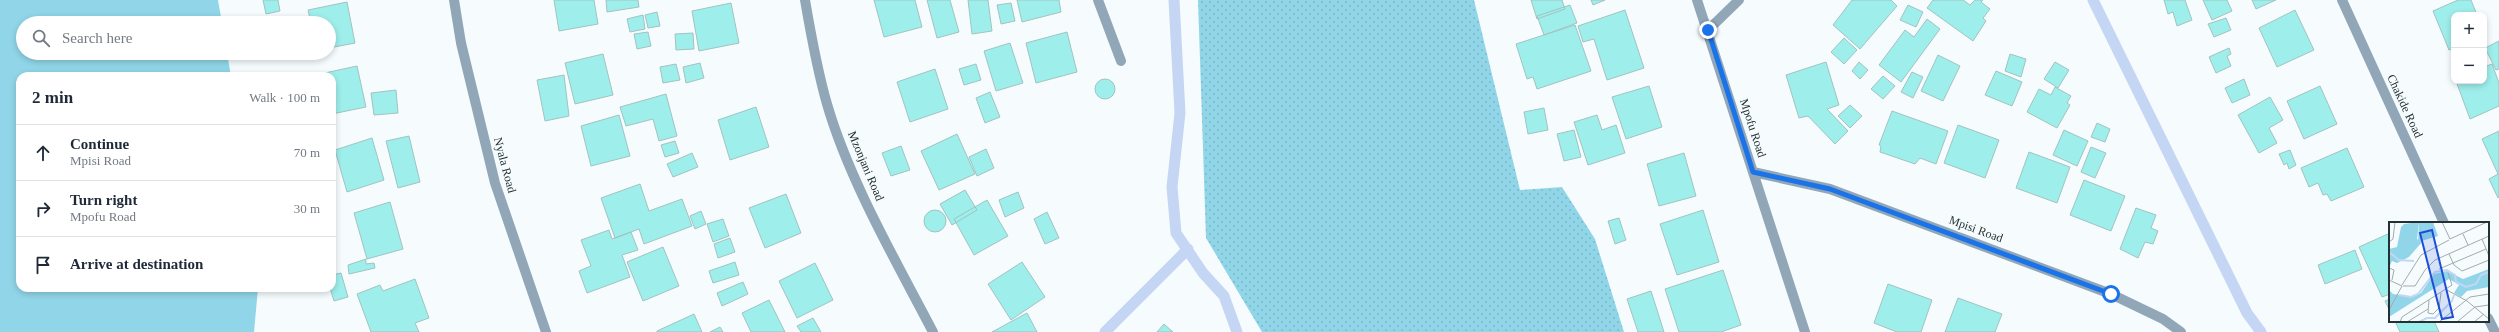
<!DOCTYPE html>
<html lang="en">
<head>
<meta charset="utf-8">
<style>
	body { margin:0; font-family:Georgia,serif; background:#f2f2f3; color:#1f2937 }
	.controls { position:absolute; right:12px; top:12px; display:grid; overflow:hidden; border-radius:8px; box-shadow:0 2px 6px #0003 }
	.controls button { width:36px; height:36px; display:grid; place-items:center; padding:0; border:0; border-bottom:1px solid #e0e1e3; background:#fff; color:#1f2937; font:20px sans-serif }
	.stop { position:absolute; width:12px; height:12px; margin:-9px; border:3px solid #1a73e8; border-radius:50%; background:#fff }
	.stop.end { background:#1a73e8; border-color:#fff; box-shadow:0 1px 4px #0008 }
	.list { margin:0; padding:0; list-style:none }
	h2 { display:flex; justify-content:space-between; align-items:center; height:52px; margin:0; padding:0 16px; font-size:17px }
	h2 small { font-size:13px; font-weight:400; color:#747a83 }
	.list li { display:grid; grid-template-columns:26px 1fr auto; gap:12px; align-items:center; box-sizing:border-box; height:56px; padding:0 16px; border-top:1px solid #e0e1e3 }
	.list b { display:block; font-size:15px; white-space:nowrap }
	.list p { margin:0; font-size:13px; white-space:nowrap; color:#747a83 }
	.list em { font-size:13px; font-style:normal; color:#747a83 }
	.icon { flex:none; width:22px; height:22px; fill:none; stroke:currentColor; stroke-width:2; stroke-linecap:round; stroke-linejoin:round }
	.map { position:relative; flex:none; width:2499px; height:332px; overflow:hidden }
	.search { position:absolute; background:#fff; box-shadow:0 2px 6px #0003; left:16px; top:16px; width:320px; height:44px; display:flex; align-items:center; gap:10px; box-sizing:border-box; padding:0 14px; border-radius:22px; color:#747a83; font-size:15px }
	.panel { position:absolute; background:#fff; box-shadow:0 2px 6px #0003; left:16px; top:72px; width:320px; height:220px; border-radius:12px }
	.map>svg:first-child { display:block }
</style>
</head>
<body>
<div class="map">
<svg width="2499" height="332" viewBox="0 0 2499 332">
	<defs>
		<pattern id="green-dots" width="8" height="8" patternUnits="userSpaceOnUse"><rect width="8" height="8" fill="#90d6e8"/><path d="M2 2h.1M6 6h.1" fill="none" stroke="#7cb8c8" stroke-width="1.8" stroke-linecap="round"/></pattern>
	</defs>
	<rect width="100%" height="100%" fill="#f6fcfe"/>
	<path fill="url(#green-dots)" d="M1198,0H1474L1520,190L1562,187L1595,239L1624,332H1262L1206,238Z"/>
	<path fill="#90d6e8" d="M0,0H218L222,23H23V53H227L231,76H20V288H258L254,332H0Z"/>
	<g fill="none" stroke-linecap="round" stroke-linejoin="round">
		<path stroke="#c5d6f5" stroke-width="11" d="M1174,0L1180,113L1172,187L1176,233L1203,273L1224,296L1237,332
			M2093,0L2247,313L2261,332
			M1105,332L1188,249"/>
	</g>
	<path fill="#9eeeeb" stroke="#a1c3c1" d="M263,0H278L280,11L266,14Z
		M554,0H594L598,24L559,31Z
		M606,0H638L639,7L607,12Z
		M874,0H915L922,27L884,37Z
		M927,0H950L959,32L937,38Z
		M968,0H988L992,31L972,34Z
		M1017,0H1059L1061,12L1022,22Z
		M1531,0H1562L1565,9L1537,19Z
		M1591,0H1605L1593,5Z
		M1852,0H1891L1897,6L1860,49L1833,25Z
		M1933,0H1963L1970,5L1975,0H1983L1981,2L1990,9L1983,18L1986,21L1973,41L1927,8Z
		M2164,0H2185L2192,20L2177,26L2173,12L2168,14Z
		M2203,0H2227L2232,11L2212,20Z
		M2252,0H2276L2256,9Z
		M2458,0H2471L2477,15H2454V48L2449,50L2433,11Z
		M347,2L355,43L329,48V23H311L308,10Z
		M731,3L739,43L699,51L692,11Z
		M1011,3L1015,21L1001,24L997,5Z
		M1570,5L1577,23L1544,35L1537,16Z
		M1908,5L1923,12L1916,27L1900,20Z
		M1625,10L1644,68L1607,80L1594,39L1583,42L1578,26Z
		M2295,10L2314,50L2277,67L2259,28Z
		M657,12L660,26L648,28L645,15Z
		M643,15L645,29L630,32L627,19Z
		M2226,18L2231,30L2214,37L2208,24Z
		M1927,19L1940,29L1901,82L1879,65L1905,30L1914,37Z
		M1575,25L1591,71L1537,89L1533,77L1527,79L1516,44Z
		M648,32L651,46L637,49L634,34Z
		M1067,32L1077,72L1036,83L1026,43Z
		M693,33L694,49L676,50L675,34Z
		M1844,38L1857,50L1844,64L1831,52Z
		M2499,41V69L2496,70L2485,48Z
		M1010,43L1023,83L996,91L984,51Z
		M2229,48L2231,54L2227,56L2231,66L2216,73L2209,57Z
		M603,54L613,95L575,104L565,63Z
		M2010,54L2026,59L2021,77L2005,71Z
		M1938,55L1960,66L1943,101L1921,91Z
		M1826,62L1839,105L1827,109L1848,131L1835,144L1808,116L1799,118L1786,75Z
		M1859,62L1868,70L1860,79L1852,71Z
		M2055,62L2069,70L2058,88L2044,79Z
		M700,63L704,78L686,83L683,67Z
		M676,64L680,80L663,83L660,67Z
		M976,64L981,80L964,85L959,69Z
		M2492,64L2499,83V106L2470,119L2456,81H2484V67Z
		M357,66L366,107L332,114V76H320V74Z
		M935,69L948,109L910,122L897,82Z
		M1996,71L2022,82L2012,106L1985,95Z
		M1912,72L1923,77L1913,98L1901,92Z
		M564,75L569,116L545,121L537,80Z
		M1883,76L1895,86L1883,99L1871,89Z
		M1095 89a10 10 0 1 1 20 0a10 10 0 1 1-20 0Z
		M2244,79L2250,95L2232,103L2225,88Z
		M1649,86L1662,127L1626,139L1612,97Z
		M2320,86L2337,124L2304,139L2287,101Z
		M2055,87L2071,96L2067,103L2070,105L2057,128L2027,112L2039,89L2051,95Z
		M396,90L398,113L374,115L371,93Z
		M990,92L1000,117L985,123L976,98Z
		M666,94L677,136L659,141L653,119L626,126L620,107Z
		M2270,97L2283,120L2269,128L2277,143L2259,153L2238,115Z
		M1850,105L1862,116L1850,128L1838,116Z
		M756,107L769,147L730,160L718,120Z
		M1544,108L1548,130L1528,134L1524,112Z
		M1892,111L1948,131L1936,164L1920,158L1915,164L1880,152L1881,146L1879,145Z
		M619,115L630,156L591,166L581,126Z
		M1597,115L1602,130L1616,125L1625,153L1588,165L1574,122Z
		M2097,123L2110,129L2105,142L2091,137Z
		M1958,125L1999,140L1985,178L1944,163Z
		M1574,130L1581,157L1564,161L1557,134Z
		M2064,130L2088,141L2077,166L2053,155Z
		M2499,131V197L2498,198L2489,179L2498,174L2482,139Z
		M957,134L975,174L939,190L921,151Z
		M409,136L420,182L398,188L386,141Z
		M372,138L384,180L347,192L335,150Z
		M675,141L679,153L665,157L661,145Z
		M901,146L910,170L891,176L882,153Z
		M2091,147L2106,153L2095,178L2081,172Z
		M2347,148L2364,187L2331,201L2327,194L2323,195L2318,183L2309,187L2301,168Z
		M986,149L994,168L977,176L969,157Z
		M2290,150L2296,165L2289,169L2287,163L2284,165L2279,154Z
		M2029,152L2070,167L2057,203L2016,188Z
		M692,153L698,167L673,177L667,164Z
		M1684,153L1696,196L1659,206L1647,164Z
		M2084,180L2125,196L2111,231L2070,215Z
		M640,184L649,211L682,199L692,226L644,244L639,229L615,238L601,198Z
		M965,190L977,210L952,225L940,204Z
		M1018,192L1024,208L1005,217L999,200Z
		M786,194L801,233L765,248L749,208Z
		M987,200L1008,236L974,255L954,219Z
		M390,202L403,249L367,259L354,213Z
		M2136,208L2156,215L2151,228L2158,231L2153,244L2145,242L2138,258L2120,249Z
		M924 221a11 11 0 1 1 22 0a11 11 0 1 1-22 0Z
		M1703,210L1719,262L1677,275L1660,224Z
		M701,211L706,224L695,229L690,216Z
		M1047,212L1059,238L1045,244L1034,219Z
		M1619,218L1626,240L1615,244L1608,221Z
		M723,219L729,236L713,242L707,224Z
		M609,230L612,239L631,232L638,250L622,255L630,277L587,293L579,271L591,266L581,240Z
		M2390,233V294L2382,297L2359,247Z
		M730,238L735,252L718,258L714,244Z
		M663,247L679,286L643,301L627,262Z
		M2355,250L2362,269L2325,284L2318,265Z
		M366,259V264L374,263L375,268L349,274L348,265Z
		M735,262L739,275L713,283L709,271Z
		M1022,262L1045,297L1011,320L988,284Z
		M815,263L833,300L797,318L779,281Z
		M1723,270L1741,325L1721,332H1679L1665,289Z
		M341,273L348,297L334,301L330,288L332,275Z
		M415,279L429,318L415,323L419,332H371L357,294L380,285L383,291Z
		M743,282L748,294L722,306L717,293Z
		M1888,284L1932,300L1921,332H1897L1874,323Z
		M1651,291L1664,332H1638L1627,299Z
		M1958,298L2002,314L1995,332H1945Z
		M2390,299V311L2385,301Z
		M769,300L785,332H751L742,313Z
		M1027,313L1037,332H992Z
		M694,314L702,332H657V331Z
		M813,318L821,332H801L797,326Z
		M2395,321H2434L2439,332H2400Z
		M1164,324L1173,332H1157Z
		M720,327L723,332H710Z"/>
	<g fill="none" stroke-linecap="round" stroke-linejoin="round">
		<path stroke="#91a7b8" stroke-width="10" d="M454,0L461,43L495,183L546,332
			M805,0C811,35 817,70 827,104C849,180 896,261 933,332
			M1098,0L1121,61
			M1697,0L1805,332
			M2342,0L2444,223
			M1708,30L1739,0
			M1753,172L1830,189L2111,294L2163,319L2181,332
			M2488,318L2495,332"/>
	</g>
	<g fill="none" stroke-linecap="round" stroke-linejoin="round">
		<path stroke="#1a73e8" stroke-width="5" d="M1708,30L1753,172L1830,189L2111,294"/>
	</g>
	<g text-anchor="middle" stroke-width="4" stroke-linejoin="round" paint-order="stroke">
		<g font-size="12" fill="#243134" stroke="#f6fcfe">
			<text transform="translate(2405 106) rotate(65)" y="4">Chakide Road</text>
			<text transform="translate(1753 128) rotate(72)" y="4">Mpofu Road</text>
			<text transform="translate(505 165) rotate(75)" y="4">Nyala Road</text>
			<text transform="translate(866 166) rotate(67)" y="4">Mzonjani Road</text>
			<text transform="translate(1976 229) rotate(20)" y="4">Mpisi Road</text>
		</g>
	</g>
	<g transform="translate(2389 222)">
		<rect width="100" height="100" fill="#f6fcfe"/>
		<path d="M30,0L28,17L33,20L20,35L8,41L3,39L0,46V27L8,25L12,5L15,2ZM100,47V65L78,69L72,75L65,71L70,63L60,57L0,95V68L4,72L24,75L32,71L45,52L58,49L74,57Z" fill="#90d6e8"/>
		<path d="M30,0H44L49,14L29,20Z" fill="#90d6e8"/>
		<path fill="none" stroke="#c5d6f5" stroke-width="2" d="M0,30L10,38L25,39M10,73L22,75L29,72L46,50L58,48L66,53L67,60L77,65L87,62L92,53L100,50M30,100L38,96H46L63,79L65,73"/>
		<path fill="none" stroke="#a2abad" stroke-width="1" d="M53,0L61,17M74,12L79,23M61,17L98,0M93,17L100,34M0,20L4,17L6,0M60,32L65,43L73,49L100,38M0,46L5,48L3,58M50,47L97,27M0,58L13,64M13,63L32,33L60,18M14,64H26L36,48L46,38L100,14M56,67L78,79L100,97M40,78L39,91L44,92L50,86L52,71M0,88L13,64M11,100L13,95L63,63L59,51M18,100L39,87M50,100L81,75L100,72M68,100L86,85L100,83M85,100L95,92"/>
		<path fill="#1d4ed8" fill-opacity="0.15" stroke="#1d4ed8" stroke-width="2" d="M43,8L64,95L53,97L31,11Z"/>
		<rect width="100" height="100" fill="none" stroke="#243134" stroke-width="2"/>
	</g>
</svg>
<div class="controls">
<button>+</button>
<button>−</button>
</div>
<div class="stop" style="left:2111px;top:294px"></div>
<div class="stop end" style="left:1708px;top:30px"></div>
<div class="search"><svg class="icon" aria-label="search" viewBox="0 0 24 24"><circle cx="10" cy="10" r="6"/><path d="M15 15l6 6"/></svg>Search here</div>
<section class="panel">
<h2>2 min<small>Walk · 100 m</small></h2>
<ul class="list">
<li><svg class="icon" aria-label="ahead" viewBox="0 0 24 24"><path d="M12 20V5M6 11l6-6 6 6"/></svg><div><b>Continue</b><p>Mpisi Road</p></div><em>70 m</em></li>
<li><svg class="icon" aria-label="right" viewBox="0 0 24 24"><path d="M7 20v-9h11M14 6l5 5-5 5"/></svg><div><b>Turn right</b><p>Mpofu Road</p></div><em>30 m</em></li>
<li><svg class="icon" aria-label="arrive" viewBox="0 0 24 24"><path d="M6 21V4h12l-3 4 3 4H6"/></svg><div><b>Arrive at destination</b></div></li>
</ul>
</section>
</div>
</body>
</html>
